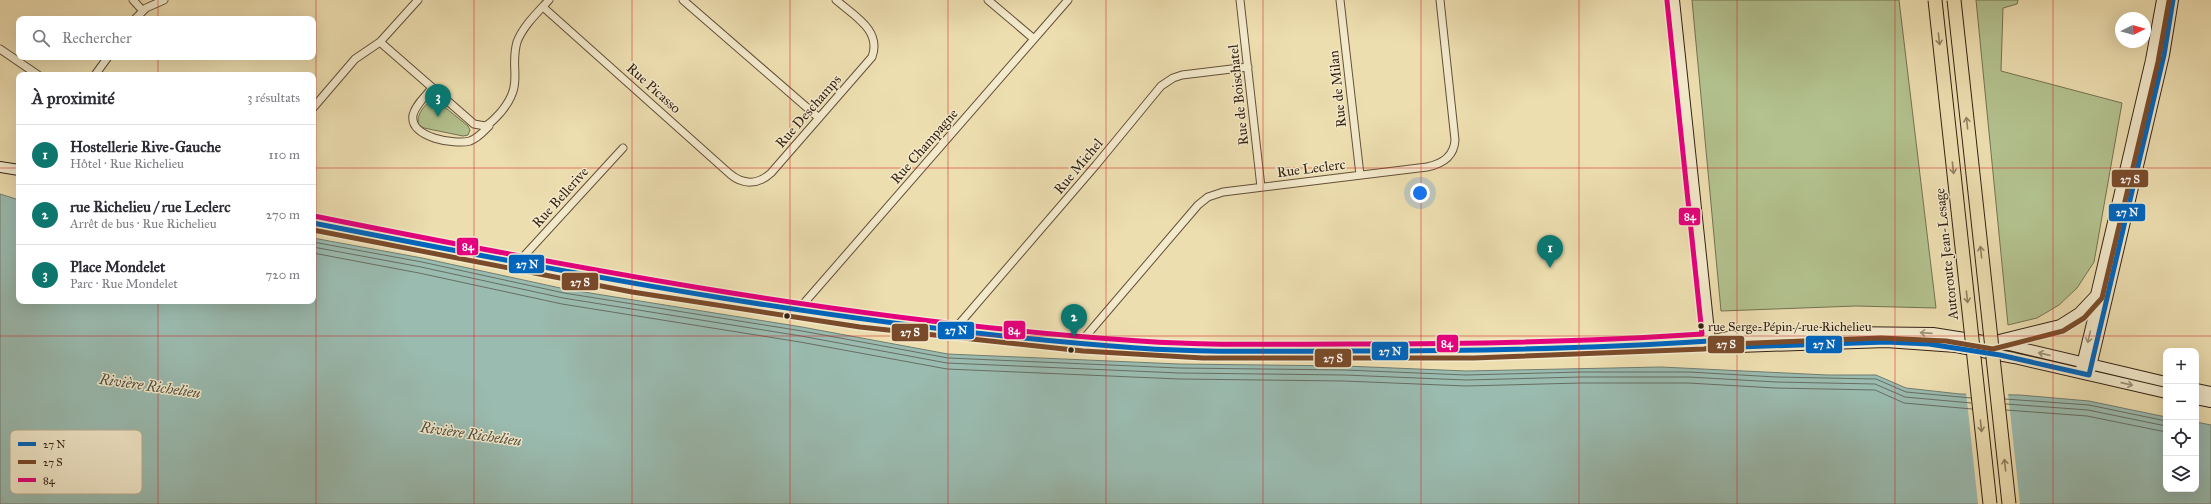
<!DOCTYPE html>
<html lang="fr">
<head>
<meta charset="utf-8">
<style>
	body { margin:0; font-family:"IM FELL Great Primer",serif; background:#f7f7f7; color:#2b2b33 }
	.controls { position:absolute; right:12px; bottom:12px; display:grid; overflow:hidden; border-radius:8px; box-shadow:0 4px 16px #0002 }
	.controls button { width:36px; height:36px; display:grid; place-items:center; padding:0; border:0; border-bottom:1px solid #e1e1e2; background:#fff; color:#2b2b33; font:20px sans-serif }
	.compass { position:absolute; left:2115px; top:12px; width:36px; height:36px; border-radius:50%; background:#fff; box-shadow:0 4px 16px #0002; rotate:85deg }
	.you { position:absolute; left:1420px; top:193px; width:14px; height:14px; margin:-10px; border:3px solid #fff; border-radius:50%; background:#1a73e8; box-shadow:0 0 0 6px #1a73e833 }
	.badge { display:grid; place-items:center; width:26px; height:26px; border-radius:50%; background:#0f766e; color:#fff; font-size:13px; font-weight:700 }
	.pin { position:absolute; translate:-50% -33px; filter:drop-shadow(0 1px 2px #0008) }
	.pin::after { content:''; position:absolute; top:21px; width:14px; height:12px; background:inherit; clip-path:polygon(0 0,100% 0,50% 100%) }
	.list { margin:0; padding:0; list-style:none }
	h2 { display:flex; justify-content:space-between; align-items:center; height:52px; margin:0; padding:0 16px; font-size:17px }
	h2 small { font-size:13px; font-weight:400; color:#7c7c81 }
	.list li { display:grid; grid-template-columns:26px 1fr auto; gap:12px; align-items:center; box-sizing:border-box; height:60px; padding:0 16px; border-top:1px solid #e1e1e2 }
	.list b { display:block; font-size:15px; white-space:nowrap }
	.list p { margin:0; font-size:13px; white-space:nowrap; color:#7c7c81 }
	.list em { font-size:13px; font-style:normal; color:#7c7c81 }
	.icon { flex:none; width:22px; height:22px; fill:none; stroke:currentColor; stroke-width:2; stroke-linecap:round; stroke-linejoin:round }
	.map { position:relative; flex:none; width:2211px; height:504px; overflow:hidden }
	.search { position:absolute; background:#fff; box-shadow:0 4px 16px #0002; left:16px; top:16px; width:300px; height:44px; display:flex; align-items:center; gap:10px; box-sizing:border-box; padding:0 14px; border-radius:8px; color:#7c7c81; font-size:15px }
	.panel { position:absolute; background:#fff; box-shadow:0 4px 16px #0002; left:16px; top:72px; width:300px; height:232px; border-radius:8px }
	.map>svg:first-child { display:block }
</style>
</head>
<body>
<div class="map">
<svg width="2211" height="504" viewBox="0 0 2211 504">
	<rect width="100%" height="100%" fill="#eddeb0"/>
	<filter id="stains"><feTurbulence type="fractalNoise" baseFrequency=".005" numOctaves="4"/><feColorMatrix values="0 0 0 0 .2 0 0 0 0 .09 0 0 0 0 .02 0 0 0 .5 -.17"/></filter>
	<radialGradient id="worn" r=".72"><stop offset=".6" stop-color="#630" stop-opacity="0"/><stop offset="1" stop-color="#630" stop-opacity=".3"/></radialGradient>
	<path fill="#b3c28f" stroke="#747251" d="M1692,0H1899L1936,308L1856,306L1721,311Z
		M1976,0H2018L2017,4L2003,8L2001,71L2122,103L2094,262L2077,288L2059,305L2037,318L2008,325Z
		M436,100L468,126L470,130L468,135L463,136L424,128L419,125C415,116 426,100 436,100Z"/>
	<path fill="#9abbb0" stroke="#717d71" d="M0,194L19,200V301H313V238L422,258L565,289L802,327L948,354L1179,364L1345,366L1466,371L1661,367L1827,375H1876L1906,388L1960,394L2020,395L2089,401L2166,417V489H2196V422L2211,425V504H0Z"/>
	<path fill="#eddeb0" d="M1966,392L2008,393L2020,504H1978Z"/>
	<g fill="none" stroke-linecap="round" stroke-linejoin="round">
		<path stroke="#676e62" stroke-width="1" d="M313,242L422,262L564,293L802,331L948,358L1179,368L1345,370L1466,375L1581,372H1689L1776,377L1876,379L1906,392L1971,398
			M313,247L421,267L563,298L801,336L947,363L1179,373L1344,375L1466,380L1581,377H1689L1776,382L1875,384L1905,397L1971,403
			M313,253L419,273L562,304L800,342L947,369L1179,379L1344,381L1466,386L1581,383H1688L1775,388L1875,390L1904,403L1972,409
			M2005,399L2089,405L2166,421
			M2006,404L2088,410L2166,426
			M2006,410L2087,416L2166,432"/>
		<g stroke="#62503a" stroke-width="9">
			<path id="street" d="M133,0L143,11
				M683,0L819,118
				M988,0L1034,39
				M1240,0L1261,187
				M1340,0L1360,175
				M543,7L730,174C743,185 758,185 771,173L872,57C882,30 853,15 836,0
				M135,19L146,8L164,0
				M380,42L474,124L485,126C492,123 496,117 501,112C525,83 509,70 517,42C523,26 538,12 549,0
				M0,49L38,75
				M95,75L108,57
				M432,88C426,96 415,105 413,115C409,138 455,145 470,141C478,138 483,132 489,126
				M313,108L355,59L380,42L418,0
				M520,265L523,257L623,148
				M803,312L805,302L1068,0
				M958,331L960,323L1096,165L1161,86L1173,78L1182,75L1248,67
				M1084,344L1086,336L1198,205L1208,197L1223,192L1427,167C1442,164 1454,157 1455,140L1440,0"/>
		</g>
		<g stroke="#342113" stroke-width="12">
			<path id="secondary" d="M1674,0L1710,341
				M0,167L19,170
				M313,223L633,285L861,320L1084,344L1203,351H1474L1704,342L1728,337L1842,332L1933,333L2009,345L2166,382
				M1995,341L2060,325L2079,313L2096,295
				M1714,342L1739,347L1886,342L1956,347L2014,358L2166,393
				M2081,369L2095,311L2096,295L2151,60L2162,0
				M2090,371L2164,55L2173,0
				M2196,389L2211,392
				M2196,399L2211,402"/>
		</g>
		<use href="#street" stroke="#f3eacc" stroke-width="7"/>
		<use href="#secondary" stroke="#f3eacc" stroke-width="10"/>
		<g stroke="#342113" stroke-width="15" stroke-linecap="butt">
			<path id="highway-bridge" d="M1935,0L1990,504
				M1954,0L2009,504"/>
		</g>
		<use href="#highway-bridge" stroke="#eddeb0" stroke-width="13"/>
		<g stroke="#f3eacc" stroke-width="8">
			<path id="bus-1" d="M313,223C586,277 860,328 1137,348C1208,353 1279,351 1350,351C1470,351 1590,349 1710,341L1739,347L1886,342L1929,344L2000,355L2089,375L2164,55L2173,0"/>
		</g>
		<g stroke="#f3eacc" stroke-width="8">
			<path id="bus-2" d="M313,230L632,292L860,327L1083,351L1203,358H1474L1704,349L1729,344L1881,338L1946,341L1993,349L2063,331L2084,318L2102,298L2158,62L2169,1"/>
		</g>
		<g stroke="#f3eacc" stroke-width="8">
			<path id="bus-3" d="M314,216C588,271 862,322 1140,341C1211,346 1281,344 1351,344C1468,344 1585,342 1702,334L1667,1"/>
		</g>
		<use href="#bus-1" stroke="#0065bd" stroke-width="5"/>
		<use href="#bus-2" stroke="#7a4b2a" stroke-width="5"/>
		<use href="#bus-3" stroke="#e5007d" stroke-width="5"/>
	</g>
	<defs><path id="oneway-shaft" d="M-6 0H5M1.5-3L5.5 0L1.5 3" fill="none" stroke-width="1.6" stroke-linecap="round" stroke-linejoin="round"/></defs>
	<g stroke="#908062">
		<use href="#oneway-shaft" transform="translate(1939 39) rotate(84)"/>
		<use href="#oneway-shaft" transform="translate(1967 123) rotate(-96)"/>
		<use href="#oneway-shaft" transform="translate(1953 168) rotate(84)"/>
		<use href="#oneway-shaft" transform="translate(1981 252) rotate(-96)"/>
		<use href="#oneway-shaft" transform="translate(1967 297) rotate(84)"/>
		<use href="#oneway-shaft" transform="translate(1981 426) rotate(84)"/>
		<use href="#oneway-shaft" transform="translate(2005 465) rotate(-96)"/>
	</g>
	<g stroke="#9d9079">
		<use href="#oneway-shaft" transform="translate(1926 333) rotate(-176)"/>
		<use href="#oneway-shaft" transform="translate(2089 337) rotate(103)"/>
		<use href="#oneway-shaft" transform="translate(2044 354) rotate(-167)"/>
		<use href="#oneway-shaft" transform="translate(2127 384) rotate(13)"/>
	</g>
	<path fill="none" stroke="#d62828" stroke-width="1" stroke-opacity="0.55" d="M158,0V19M316,0V504M474,0V504M632,0V504M790,0V504M948,0V504M1106,0V504M1263,0V504M1421,0V504M1579,0V504M1737,0V504M1895,0V504M2053,0V504M158,57V75M0,168H19M313,168H2211M158,301V504M0,336H2211"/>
	<g fill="#342113" stroke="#f3eacc" stroke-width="1.5">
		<circle cx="787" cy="316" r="3.5"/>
		<circle cx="1701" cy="326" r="3.5"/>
		<circle cx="1071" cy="350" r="3.5"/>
	</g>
	<g text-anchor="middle" stroke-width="3" stroke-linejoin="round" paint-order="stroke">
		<g font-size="13" fill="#342113" stroke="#f3eacc" text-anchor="start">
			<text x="1708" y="331">rue Serge-Pépin / rue Richelieu</text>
		</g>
		<g font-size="14" fill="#342113" stroke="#f3eacc">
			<text transform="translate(654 88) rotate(42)" y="5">Rue Picasso</text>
			<text transform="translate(1337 89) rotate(-96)" y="5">Rue de Milan</text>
			<text transform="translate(1238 95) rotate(-96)" y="5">Rue de Boischatel</text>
			<text transform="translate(808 111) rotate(-49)" y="5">Rue Deschamps</text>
			<text transform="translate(924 146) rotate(-49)" y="5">Rue Champagne</text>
			<text transform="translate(1078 166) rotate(-50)" y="5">Rue Michel</text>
			<text transform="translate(1311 168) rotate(-7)" y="5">Rue Leclerc</text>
			<text transform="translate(560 197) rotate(-48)" y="5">Rue Bellerive</text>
			<text transform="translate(1946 254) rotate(-96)" y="5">Autoroute Jean-Lesage</text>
		</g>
		<g font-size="15" font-style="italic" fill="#534f42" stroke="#f3eacc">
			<text transform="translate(150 386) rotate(8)" y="5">Rivière Richelieu</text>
			<text transform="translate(471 434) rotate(8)" y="5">Rivière Richelieu</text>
		</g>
	</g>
	<rect x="10" y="430" width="132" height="64" rx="6" fill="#f3eacc" stroke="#baae94" stroke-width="1"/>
	<rect x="18" y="442" width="18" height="4" fill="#0065bd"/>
	<rect x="18" y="460" width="18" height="4" fill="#7a4b2a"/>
	<rect x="18" y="478" width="18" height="4" fill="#e5007d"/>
	<g font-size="11" fill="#342113">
		<text x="43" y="448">27 N</text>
		<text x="43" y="466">27 S</text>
		<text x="43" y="484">84</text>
	</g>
	<g stroke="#f3eacc" stroke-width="1.5">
		<rect x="2111" y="169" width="38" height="19" rx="4" fill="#7a4b2a"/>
		<rect x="2108" y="203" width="38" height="19" rx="4" fill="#0065bd"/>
		<rect x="1678" y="207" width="23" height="19" rx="4" fill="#e5007d"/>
		<rect x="456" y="237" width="23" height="19" rx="4" fill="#e5007d"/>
		<rect x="508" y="254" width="37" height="20" rx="4" fill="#0065bd"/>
		<rect x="561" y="272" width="38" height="19" rx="4" fill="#7a4b2a"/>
		<rect x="1003" y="320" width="23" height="20" rx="4" fill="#e5007d"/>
		<rect x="937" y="321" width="38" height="19" rx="4" fill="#0065bd"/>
		<rect x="891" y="323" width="38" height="19" rx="4" fill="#7a4b2a"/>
		<rect x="1436" y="334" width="23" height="19" rx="4" fill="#e5007d"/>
		<rect x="1805" y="335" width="38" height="19" rx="4" fill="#0065bd"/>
		<rect x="1707" y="335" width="38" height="19" rx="4" fill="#7a4b2a"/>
		<rect x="1371" y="341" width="38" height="20" rx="4" fill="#0065bd"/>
		<rect x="1314" y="348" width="38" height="20" rx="4" fill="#7a4b2a"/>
	</g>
	<g font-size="11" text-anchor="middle" font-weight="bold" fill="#fff">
		<text x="2130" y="183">27 S</text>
		<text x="2127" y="216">27 N</text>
		<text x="1690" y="220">84</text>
		<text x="468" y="250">84</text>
		<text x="527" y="268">27 N</text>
		<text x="580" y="286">27 S</text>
		<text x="1014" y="334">84</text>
		<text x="956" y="334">27 N</text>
		<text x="910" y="336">27 S</text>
		<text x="1447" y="347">84</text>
		<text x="1824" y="348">27 N</text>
		<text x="1726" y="348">27 S</text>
		<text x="1390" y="355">27 N</text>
		<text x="1333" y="362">27 S</text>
	</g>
	<rect width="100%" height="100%" filter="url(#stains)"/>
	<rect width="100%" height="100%" fill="url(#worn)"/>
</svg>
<div class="controls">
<button>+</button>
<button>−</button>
<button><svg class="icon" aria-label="locate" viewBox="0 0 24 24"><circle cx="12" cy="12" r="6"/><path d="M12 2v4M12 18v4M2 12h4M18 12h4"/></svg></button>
<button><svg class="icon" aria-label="layers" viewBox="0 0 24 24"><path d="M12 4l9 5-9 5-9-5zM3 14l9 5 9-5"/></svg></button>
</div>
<svg class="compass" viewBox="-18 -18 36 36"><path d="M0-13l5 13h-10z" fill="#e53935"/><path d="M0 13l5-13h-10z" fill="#7c7c81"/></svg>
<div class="you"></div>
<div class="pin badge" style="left:1550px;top:268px">1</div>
<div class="pin badge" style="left:1074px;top:337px">2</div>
<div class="pin badge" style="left:438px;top:117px">3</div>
<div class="search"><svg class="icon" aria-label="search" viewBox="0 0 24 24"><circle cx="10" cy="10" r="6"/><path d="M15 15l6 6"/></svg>Rechercher</div>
<section class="panel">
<h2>À proximité<small>3 résultats</small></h2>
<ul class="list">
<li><span class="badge">1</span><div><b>Hostellerie Rive-Gauche</b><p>Hôtel · Rue Richelieu</p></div><em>110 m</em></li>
<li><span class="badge">2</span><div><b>rue Richelieu / rue Leclerc</b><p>Arrêt de bus · Rue Richelieu</p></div><em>270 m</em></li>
<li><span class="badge">3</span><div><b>Place Mondelet</b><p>Parc · Rue Mondelet</p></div><em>720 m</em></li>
</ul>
</section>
</div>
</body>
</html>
